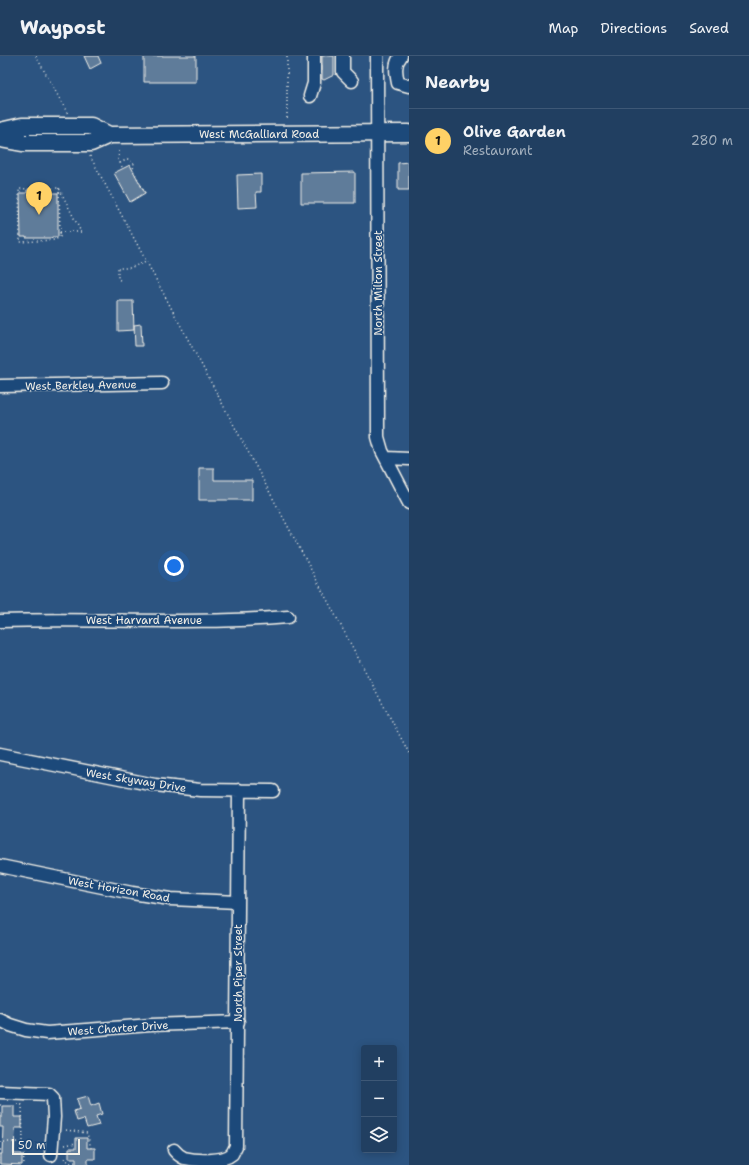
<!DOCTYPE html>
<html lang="en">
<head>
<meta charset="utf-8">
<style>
	body { margin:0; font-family:"Shantell Sans",sans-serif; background:#294667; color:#f1f3f6 }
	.controls { position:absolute; right:12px; bottom:12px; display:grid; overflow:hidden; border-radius:4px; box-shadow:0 2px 10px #0003 }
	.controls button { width:36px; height:36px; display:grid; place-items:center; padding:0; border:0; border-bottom:1px solid #3e5876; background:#213f61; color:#f1f3f6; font:20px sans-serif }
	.scale { position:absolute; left:12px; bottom:10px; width:68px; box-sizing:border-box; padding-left:4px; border:2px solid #f4f1e8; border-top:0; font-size:11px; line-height:14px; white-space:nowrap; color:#f4f1e8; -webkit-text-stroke:3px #1f4a7a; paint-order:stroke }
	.you { position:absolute; left:174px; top:510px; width:14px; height:14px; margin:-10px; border:3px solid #fff; border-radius:50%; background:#1a73e8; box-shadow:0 0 0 6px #1a73e833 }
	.badge { display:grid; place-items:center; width:26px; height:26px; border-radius:50%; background:#ffd166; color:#111; font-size:13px; font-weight:700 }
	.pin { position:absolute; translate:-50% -33px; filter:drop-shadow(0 1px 2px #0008) }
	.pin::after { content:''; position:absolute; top:21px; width:14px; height:12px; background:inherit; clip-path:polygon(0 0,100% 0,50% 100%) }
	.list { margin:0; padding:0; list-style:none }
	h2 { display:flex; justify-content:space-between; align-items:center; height:52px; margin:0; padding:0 16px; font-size:17px }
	h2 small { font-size:13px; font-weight:400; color:#a2afbd }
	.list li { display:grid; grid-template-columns:26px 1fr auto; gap:12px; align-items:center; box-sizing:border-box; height:64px; padding:0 16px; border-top:1px solid #3e5876 }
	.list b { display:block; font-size:15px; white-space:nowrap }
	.list p { margin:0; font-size:13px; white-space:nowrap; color:#a2afbd }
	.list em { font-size:13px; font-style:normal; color:#a2afbd }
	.icon { flex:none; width:22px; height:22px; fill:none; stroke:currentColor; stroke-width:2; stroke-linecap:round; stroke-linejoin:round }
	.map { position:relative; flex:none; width:409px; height:1109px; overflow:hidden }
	header { display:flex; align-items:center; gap:24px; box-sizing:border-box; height:56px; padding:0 20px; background:#213f61; border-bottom:1px solid #3e5876 }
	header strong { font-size:19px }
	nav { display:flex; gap:22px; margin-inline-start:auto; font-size:14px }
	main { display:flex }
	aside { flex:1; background:#213f61 }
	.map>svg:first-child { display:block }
</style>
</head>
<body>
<header>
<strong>Waypost</strong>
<nav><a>Map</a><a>Directions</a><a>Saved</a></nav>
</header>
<main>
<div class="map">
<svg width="409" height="1109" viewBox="0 0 409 1109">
	<rect width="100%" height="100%" fill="#2c5481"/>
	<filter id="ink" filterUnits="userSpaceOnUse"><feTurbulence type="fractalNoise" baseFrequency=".025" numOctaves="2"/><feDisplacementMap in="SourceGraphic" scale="8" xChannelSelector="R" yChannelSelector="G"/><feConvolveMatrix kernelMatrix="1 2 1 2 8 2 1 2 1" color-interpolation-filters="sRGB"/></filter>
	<g filter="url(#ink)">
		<path fill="#5e7b9a" stroke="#f4f1e8" d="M84,0H98L101,7L90,13Z
			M144,0H196V26H144Z
			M322,0H334V19L324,24L322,23Z
			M409,106V134H398V107Z
			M130,109L145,137L130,146L114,117Z
			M355,116V147H301V117Z
			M261,118V136H256L257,151L238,152L237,119Z
			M27,134H52V137H58V181H52L51,182H26V181H21L20,137H27Z
			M118,245H133L134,274L118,275Z
			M141,268L142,290H135L134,269Z
			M199,412H214V424H252V444H199Z
			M88,1040L91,1050L99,1047L102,1058L96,1060L99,1069L87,1072L84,1063L77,1065L74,1055L80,1053L77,1043Z
			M2,1050H14V1061H22V1072H15L14,1098H22V1109L0,1108V1098H2L3,1071H0V1061H2Z
			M76,1082H87V1092H95V1103H88V1109H76V1102H69V1092H76Z"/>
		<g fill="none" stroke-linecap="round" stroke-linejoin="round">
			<g stroke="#f4f1e8" stroke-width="15">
				<path id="minor" d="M343,0V16L352,25
					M377,0L378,381L382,395L409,447
					M401,0C394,8 396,17 398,27L409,30
					M310,40L314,27V0
					M0,330L162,327
					M386,402L409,403
					M0,565C96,562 192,569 288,561
					M0,698L155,729L200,734L273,735
					M0,810L132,837L170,843L238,846
					M0,964L10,969L26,974L47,977L151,969L238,966
					M0,1036L49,1038L53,1042L54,1061L51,1099
					M174,1094C177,1098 180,1100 184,1102C196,1105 223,1106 232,1098L236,1090L239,734"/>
			</g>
			<g stroke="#f4f1e8" stroke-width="19">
				<path id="major" d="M0,75L22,70H91L109,79
					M0,83L22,87H91L109,79L409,77"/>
			</g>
			<path stroke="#f4f1e8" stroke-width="1.5" stroke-dasharray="1 3" stroke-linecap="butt" d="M36,0L68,58
				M287,62V0
				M119,95L118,103L123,113
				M90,100L409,697
				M120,107L128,103L134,108L133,114L145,137
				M59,132L60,176H81L59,132L19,133L20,186L55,184L61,180L60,176
				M120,224L118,223V212H129L146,206
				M0,1049H1
				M66,1074L87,1077L91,1092
				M0,1086H23L22,1049H15
				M23,1086L24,1109
				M65,1089L76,1087
				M0,1094H2
				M64,1102L70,1107L76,1106"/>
			<use href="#minor" stroke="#1f4a7a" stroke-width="12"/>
			<use href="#major" stroke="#1f4a7a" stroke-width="16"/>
		</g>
	</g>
	<g text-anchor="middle" stroke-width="3" stroke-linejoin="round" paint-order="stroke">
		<g font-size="11" fill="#f4f1e8" stroke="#1f4a7a">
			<text x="259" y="82">West McGalliard Road</text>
			<text transform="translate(378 227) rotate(-90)" y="4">North Milton Street</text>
			<text transform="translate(81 329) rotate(-1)" y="4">West Berkley Avenue</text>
			<text x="144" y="568">West Harvard Avenue</text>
			<text transform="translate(136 724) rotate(9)" y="4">West Skyway Drive</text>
			<text transform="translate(119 833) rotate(10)" y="4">West Horizon Road</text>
			<text transform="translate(238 917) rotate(-90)" y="4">North Piper Street</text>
			<text transform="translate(118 972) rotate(-4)" y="4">West Charter Drive</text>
		</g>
	</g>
</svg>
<div class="controls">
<button>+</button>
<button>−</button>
<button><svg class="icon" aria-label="layers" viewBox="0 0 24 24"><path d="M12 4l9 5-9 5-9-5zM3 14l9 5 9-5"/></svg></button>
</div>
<div class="scale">50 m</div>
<div class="you"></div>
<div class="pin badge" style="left:39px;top:159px">1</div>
</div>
<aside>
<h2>Nearby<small></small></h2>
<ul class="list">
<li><span class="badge">1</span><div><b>Olive Garden</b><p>Restaurant</p></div><em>280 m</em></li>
</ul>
</aside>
</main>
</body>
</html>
